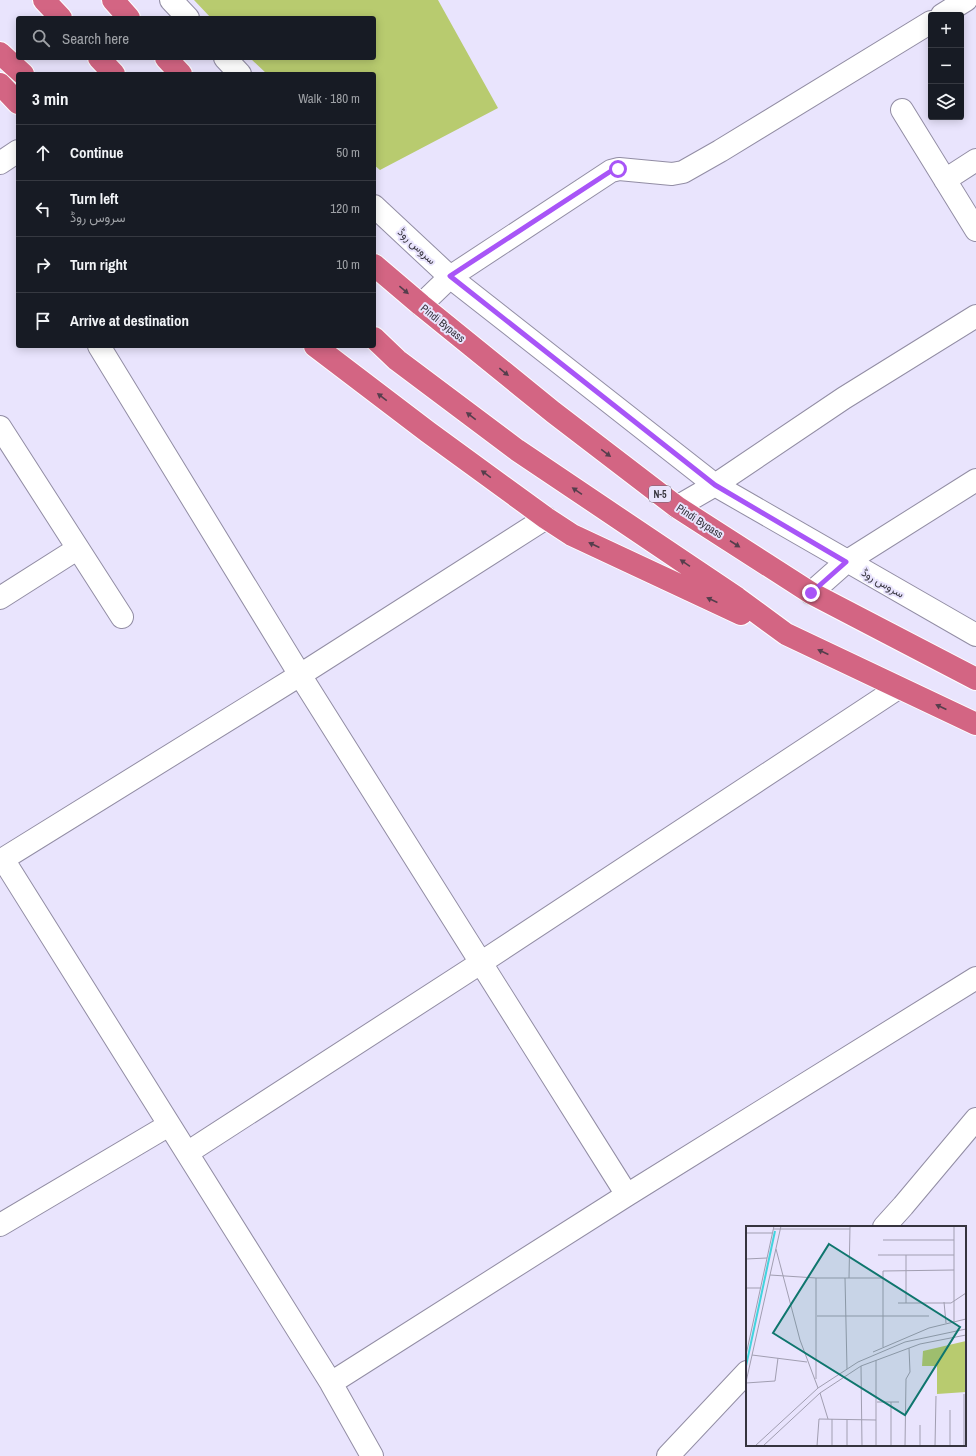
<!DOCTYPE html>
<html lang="en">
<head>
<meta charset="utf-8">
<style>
	body { margin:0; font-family:"Archivo Narrow",Vazirmatn,sans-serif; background:#242831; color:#f1f3f6 }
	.controls { position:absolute; right:12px; top:12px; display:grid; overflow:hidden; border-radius:4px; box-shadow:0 2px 10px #0003 }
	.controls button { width:36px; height:36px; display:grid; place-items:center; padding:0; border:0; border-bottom:1px solid #363941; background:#171b24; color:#f1f3f6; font:20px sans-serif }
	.stop { position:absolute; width:12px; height:12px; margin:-9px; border:3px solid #a855f7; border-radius:50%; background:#fff }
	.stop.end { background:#a855f7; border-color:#fff; box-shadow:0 1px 4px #0008 }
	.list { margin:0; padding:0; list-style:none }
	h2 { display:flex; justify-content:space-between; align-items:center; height:52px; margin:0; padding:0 16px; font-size:17px }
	h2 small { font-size:13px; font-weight:400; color:#9ea1a6 }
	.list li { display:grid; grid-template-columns:26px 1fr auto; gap:12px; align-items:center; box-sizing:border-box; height:56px; padding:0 16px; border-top:1px solid #363941 }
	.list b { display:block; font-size:15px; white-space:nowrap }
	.list p { margin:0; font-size:13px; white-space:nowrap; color:#9ea1a6 }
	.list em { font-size:13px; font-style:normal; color:#9ea1a6 }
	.icon { flex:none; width:22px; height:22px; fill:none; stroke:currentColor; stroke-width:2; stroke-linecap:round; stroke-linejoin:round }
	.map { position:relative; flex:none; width:976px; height:1456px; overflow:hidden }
	.search { position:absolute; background:#171b24; box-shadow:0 2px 10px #0003; left:16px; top:16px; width:360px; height:44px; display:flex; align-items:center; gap:10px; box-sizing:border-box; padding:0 14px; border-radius:4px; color:#9ea1a6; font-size:15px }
	.panel { position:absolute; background:#171b24; box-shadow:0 2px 10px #0003; left:16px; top:72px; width:360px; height:276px; border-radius:4px }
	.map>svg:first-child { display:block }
</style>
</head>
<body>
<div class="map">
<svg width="976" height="1456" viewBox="0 0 976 1456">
	<rect width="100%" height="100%" fill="#e9e4fd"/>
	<path fill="#b8cb6f" d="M194,0H438L498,108L380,170L374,165V74H267L250,58H374V18H211Z"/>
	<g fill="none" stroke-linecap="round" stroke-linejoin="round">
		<g stroke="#928da4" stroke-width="24">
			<path id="minor" d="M171,0L188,18
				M942,15L966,0
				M225,58L240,74
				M902,110L976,230
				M0,163L18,151
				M945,180L976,160
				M374,206L450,277L715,485L976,635
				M421,305L450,277L611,171L619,169L672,174L683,172L720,151L931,22
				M99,346L300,675L627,1195
				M0,427L122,617
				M677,507L715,485L844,398L976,316
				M811,593L846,562L976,480
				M0,598L77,549
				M3,859L331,1383L372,1456
				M0,861L300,675L546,518
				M187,1153L482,962L898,688
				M0,1225L169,1125
				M884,1227L903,1206L976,1119
				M331,1383L627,1195L976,978
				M668,1456L747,1372"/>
		</g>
		<g stroke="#fff" stroke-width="24">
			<path id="highway" d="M44,0L61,18
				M113,0L129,18
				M0,53L23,74
				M99,58L114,74
				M166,58L181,74
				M0,84L18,103
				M374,265L421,305L553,412L677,507L811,593L976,679
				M374,338L397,360L517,450L737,598L786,634L976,724
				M315,346L428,432L546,518L572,535L741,614"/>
		</g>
		<use href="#minor" stroke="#fff" stroke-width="22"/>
		<use href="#highway" stroke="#d36583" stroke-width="22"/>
	</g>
	<defs><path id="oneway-solid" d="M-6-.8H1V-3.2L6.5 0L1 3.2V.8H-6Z"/></defs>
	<g fill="#553e4c">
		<use href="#oneway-solid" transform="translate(404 290) rotate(40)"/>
		<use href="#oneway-solid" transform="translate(504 372) rotate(39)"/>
		<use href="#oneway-solid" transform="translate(382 397) rotate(-143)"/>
		<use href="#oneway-solid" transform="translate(471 416) rotate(-143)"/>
		<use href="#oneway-solid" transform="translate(606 453) rotate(37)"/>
		<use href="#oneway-solid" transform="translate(486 474) rotate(-144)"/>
		<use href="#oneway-solid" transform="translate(577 491) rotate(-146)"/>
		<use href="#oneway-solid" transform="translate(735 544) rotate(33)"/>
		<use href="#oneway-solid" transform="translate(594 545) rotate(-155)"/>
		<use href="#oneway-solid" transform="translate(685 563) rotate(-146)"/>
		<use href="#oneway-solid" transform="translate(712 600) rotate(-155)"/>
		<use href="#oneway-solid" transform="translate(823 652) rotate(-155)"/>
		<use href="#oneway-solid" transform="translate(941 707) rotate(-155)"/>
	</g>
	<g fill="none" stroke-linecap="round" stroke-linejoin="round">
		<path stroke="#a855f7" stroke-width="5" d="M618,169L611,171L450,276L715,485L846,562L811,593"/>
	</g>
	<g text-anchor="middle" stroke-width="4" stroke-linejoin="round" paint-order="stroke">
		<rect fill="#e9e4fd" stroke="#6c6977" stroke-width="1" x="649" y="486" width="22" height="16" rx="3"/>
		<g font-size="10" font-weight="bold" fill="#36343e">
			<text x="660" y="498">N-5</text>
		</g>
		<g font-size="11" fill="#36343e" stroke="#e9e4fd">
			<text transform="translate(417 246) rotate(43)" y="4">سروس روڈ</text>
			<text transform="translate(443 323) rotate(39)" y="4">Pindi Bypass</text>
			<text transform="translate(700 521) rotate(33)" y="4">Pindi Bypass</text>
			<text transform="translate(883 583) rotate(30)" y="4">سروس روڈ</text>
		</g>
	</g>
	<g transform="translate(746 1226)">
		<rect width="220" height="220" fill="#e9e4fd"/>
		<path d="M220,115V166L191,168V140H176L177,125Z" fill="#b8cb6f"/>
		<path fill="none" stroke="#41d4de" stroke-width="2" d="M0,140L29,5"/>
		<path fill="none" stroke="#a19eb1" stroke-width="1" d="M27,3H104M0,7H26M137,14H208M30,23L54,114L72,162M132,29H208M160,29V77M0,33L21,32M24,49L70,52H136M99,52L101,143M103,52L104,1M0,62H15M198,76L200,97M152,77H205L220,67M71,90H183M208,96V0M137,121V45L208,44M127,126L183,102L220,93M0,129L28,0M6,129L61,136M130,134V220M115,140L116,220M70,153V52M0,156L35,0M0,157L29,155L32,132M74,167L82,193M131,176H153M145,176V220M86,193V220M9,220L72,162L112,136L159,116L220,103M17,220L74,167L115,140L174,118L220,109M71,220L73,193L130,194M101,220V193M159,220L160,153L164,146L163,122M174,220V199M189,220L190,170M204,220V184M218,220V168"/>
		<path fill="#0f766e" fill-opacity="0.15" stroke="#0f766e" stroke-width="2" d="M83,18L214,101L159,189L27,107Z"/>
		<rect width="220" height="220" fill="none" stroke="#36343e" stroke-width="2"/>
	</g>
</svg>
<div class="controls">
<button>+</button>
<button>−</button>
<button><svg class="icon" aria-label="layers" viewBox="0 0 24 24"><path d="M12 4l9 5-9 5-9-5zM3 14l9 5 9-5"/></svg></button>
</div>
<div class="stop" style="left:618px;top:169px"></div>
<div class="stop end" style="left:811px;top:593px"></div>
<div class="search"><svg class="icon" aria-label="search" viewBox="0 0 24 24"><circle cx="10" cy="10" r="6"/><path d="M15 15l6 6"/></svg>Search here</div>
<section class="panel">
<h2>3 min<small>Walk · 180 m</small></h2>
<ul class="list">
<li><svg class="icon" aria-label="ahead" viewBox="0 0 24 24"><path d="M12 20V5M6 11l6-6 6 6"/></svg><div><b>Continue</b></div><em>50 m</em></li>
<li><svg class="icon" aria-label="left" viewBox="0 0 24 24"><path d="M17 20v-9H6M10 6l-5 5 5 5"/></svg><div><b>Turn left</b><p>سروس روڈ</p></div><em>120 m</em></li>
<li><svg class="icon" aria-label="right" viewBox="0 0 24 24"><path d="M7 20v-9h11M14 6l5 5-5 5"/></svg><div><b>Turn right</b></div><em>10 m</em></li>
<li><svg class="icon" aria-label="arrive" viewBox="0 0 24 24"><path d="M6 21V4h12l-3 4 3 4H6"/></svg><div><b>Arrive at destination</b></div></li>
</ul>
</section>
</div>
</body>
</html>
